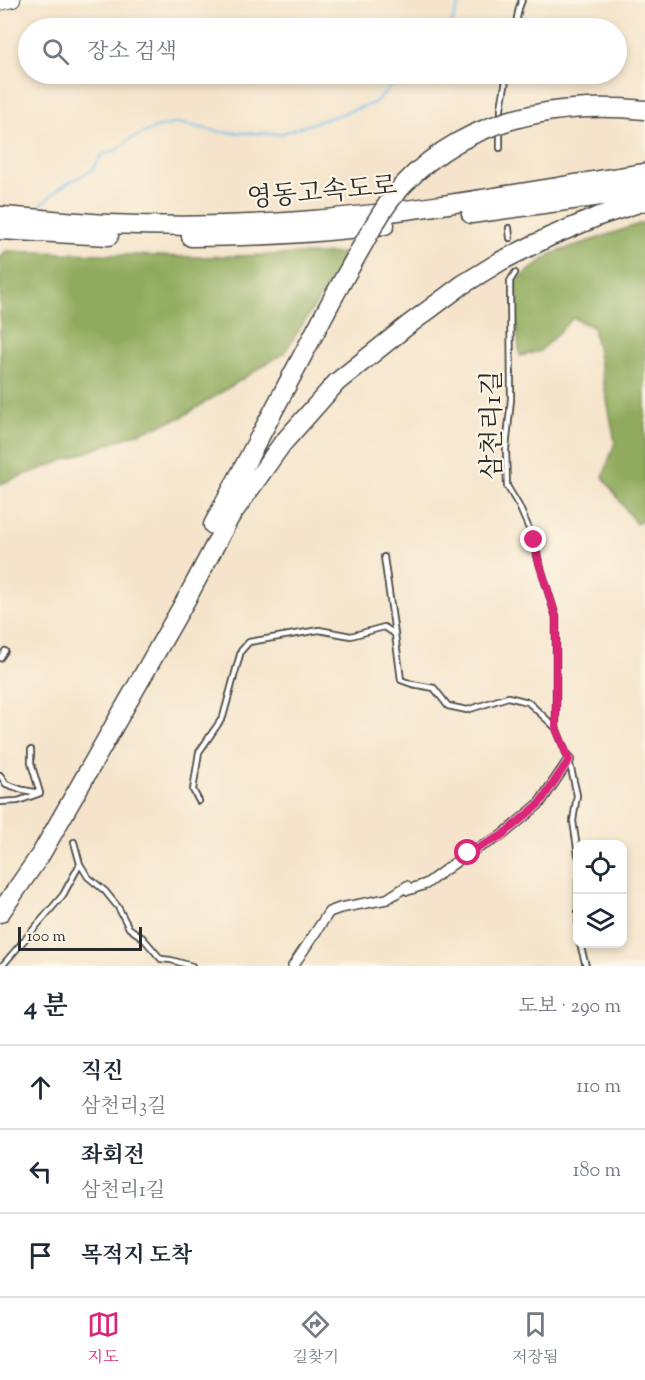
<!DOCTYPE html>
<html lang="ko">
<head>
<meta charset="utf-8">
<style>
	body { margin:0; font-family:"Sorts Mill Goudy","Noto Serif KR",serif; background:#f2f2f3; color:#1f2937 }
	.controls { position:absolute; right:18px; bottom:18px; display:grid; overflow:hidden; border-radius:12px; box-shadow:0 3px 9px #0003 }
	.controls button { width:54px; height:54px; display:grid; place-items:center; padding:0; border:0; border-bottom:2px solid #e0e1e3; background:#fff; color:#1f2937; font:30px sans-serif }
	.scale { position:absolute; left:18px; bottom:15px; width:124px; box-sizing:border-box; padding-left:6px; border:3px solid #2b2b2b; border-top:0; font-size:16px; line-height:21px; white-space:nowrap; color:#2b2b2b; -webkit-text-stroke:4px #fcf5e5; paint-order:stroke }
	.stop { position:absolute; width:18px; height:18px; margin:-14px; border:4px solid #db2777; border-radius:50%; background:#fff }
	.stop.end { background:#db2777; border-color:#fff; box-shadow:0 2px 6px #0008 }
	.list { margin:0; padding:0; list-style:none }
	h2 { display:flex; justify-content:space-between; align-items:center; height:78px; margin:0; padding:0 24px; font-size:26px }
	h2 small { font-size:20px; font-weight:400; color:#747a83 }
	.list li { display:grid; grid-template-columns:39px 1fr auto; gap:18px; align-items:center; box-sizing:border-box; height:84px; padding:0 24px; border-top:2px solid #e0e1e3 }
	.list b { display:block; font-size:22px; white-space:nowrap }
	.list p { margin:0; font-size:20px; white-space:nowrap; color:#747a83 }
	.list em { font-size:20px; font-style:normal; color:#747a83 }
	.icon { flex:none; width:33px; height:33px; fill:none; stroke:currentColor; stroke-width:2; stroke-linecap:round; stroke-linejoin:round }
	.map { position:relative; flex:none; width:645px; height:966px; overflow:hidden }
	.search { position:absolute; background:#fff; box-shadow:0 3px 9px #0003; left:18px; right:18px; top:18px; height:66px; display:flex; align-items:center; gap:15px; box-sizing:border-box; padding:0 21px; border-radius:33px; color:#747a83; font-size:22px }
	.sheet { height:330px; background:#fff }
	nav { display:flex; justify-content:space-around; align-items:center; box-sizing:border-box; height:84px; border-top:2px solid #e0e1e3; background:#fff; font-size:16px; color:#747a83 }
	nav a { display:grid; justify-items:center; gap:3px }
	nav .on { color:#db2777 }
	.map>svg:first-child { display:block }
</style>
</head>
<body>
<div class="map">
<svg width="645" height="966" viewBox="0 0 645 966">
	<rect width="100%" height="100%" fill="#fcf5e5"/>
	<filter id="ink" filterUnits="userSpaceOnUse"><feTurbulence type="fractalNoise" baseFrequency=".0167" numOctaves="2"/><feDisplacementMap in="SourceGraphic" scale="12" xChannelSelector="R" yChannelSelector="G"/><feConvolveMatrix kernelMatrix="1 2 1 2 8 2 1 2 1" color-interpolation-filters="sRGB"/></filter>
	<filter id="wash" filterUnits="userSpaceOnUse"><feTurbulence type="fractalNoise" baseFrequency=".008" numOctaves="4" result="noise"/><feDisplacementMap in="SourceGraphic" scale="24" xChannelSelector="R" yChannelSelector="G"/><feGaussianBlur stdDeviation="1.35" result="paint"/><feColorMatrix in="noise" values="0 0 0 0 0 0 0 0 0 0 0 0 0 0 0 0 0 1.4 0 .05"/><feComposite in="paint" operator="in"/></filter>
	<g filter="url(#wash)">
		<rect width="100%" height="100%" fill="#f5e4cb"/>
		<path fill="#90ab5d" stroke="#5e6b44" stroke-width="1.5" d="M645,222V519L636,524L603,477L615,442L593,327L573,318L540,351L520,356L513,291L519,278L551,254Z
			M6,251L192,257L349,253L284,353L182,417L0,484V258Z"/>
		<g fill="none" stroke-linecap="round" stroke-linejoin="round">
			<path stroke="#75beee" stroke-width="2" d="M450,28L458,6L466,0
				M34,211L61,187L92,170L102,155L117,150L130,139L156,128L178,123L221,132L280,134L374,103L405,74"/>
		</g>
	</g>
	<g filter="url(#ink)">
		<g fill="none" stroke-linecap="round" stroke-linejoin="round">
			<g stroke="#494743" stroke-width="8">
				<path id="lane" d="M515,28L519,8L522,0
					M501,118V108L507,74
					M500,148V130
					M509,228L510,238
					M515,273L510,281L511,399L506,449L507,486L519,506L534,540L538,559L556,617V728L569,760L577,795L573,821L578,855
					M384,557L395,634
					M0,658L5,651
					M31,750V763L40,793
					M0,775L6,784L23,790L40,793
					M199,801L193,790L199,752L223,717L241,651L249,642L319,630L351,636L384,627L395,634L401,680L412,684L434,688L448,706L467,710L508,697L528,702L556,728
					M0,802L18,801L38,794
					M74,842L80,864L88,877L105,891L118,907L129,928L143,938L161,959L171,960L192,966
					M578,881V923
					M580,944L586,966
					M2,966L63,895L80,864"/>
			</g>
			<g stroke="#494743" stroke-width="12">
				<path id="street" d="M293,966L329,912L340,908L387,899L407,886L408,890L426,884L468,853L501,836L539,804L569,760"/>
			</g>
			<g stroke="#494743" stroke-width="16">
				<path id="secondary" d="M0,3L13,0"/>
			</g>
			<g stroke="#494743" stroke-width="21">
				<path id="highway" d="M471,214L645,190
					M0,216C36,218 72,222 109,224C176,227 245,226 313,220C424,211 534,190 645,173
					M0,230L109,236
					M191,237C256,237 320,233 385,225
					M213,525L334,296
					M0,913L41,854L187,598L230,517L282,444L337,382L407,326L462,285L501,261L549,237L599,216L645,201"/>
			</g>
			<use href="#lane" stroke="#fff" stroke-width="4.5"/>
			<use href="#street" stroke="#fff" stroke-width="9"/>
			<use href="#secondary" stroke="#fff" stroke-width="14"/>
			<use href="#highway" stroke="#fff" stroke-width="18"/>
			<g stroke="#494743" stroke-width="21" stroke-linecap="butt">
				<path id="highway-bridge" d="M334,296C346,275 358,253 370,232C377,220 384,208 392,198C454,121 551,100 645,110"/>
			</g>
			<use href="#highway-bridge" stroke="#fff" stroke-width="18"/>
		</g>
	</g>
	<g fill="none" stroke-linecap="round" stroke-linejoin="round" filter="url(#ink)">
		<path stroke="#db2777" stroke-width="8" d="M468,853L501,836L539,804L569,760L556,728V617L538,559L534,540"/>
	</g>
	<g text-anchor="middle" stroke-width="4.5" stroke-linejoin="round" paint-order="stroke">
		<g font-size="26" fill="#2b2b2b" stroke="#fcf5e5">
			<text transform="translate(322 191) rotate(-5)" y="9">영동고속도로</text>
			<text transform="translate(491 425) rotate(-90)" y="9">삼천리1길</text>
		</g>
	</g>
</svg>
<div class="controls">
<button><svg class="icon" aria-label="locate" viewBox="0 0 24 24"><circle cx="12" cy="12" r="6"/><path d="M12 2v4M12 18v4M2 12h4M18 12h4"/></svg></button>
<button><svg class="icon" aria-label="layers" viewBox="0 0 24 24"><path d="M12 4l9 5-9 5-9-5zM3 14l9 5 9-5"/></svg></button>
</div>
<div class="scale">100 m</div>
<div class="stop" style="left:468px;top:853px"></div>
<div class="stop end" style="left:534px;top:540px"></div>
<div class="search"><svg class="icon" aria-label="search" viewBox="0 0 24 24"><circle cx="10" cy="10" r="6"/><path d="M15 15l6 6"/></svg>장소 검색</div>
</div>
<section class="sheet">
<h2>4 분<small>도보 · 290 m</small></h2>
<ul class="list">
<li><svg class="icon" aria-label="ahead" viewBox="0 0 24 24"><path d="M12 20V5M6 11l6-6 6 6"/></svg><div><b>직진</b><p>삼천리3길</p></div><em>110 m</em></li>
<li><svg class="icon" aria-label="left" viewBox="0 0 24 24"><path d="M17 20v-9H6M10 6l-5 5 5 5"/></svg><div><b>좌회전</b><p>삼천리1길</p></div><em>180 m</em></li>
<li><svg class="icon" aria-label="arrive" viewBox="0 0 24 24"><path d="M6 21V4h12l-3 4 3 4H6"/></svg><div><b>목적지 도착</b></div></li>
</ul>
</section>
<nav>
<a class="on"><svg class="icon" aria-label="map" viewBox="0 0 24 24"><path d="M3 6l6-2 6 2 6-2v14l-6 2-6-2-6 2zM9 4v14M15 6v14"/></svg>지도</a>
<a><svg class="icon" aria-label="directions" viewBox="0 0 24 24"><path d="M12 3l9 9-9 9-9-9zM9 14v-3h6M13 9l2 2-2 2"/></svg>길찾기</a>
<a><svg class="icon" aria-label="saved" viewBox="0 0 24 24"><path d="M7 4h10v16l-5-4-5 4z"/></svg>저장됨</a>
</nav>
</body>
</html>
